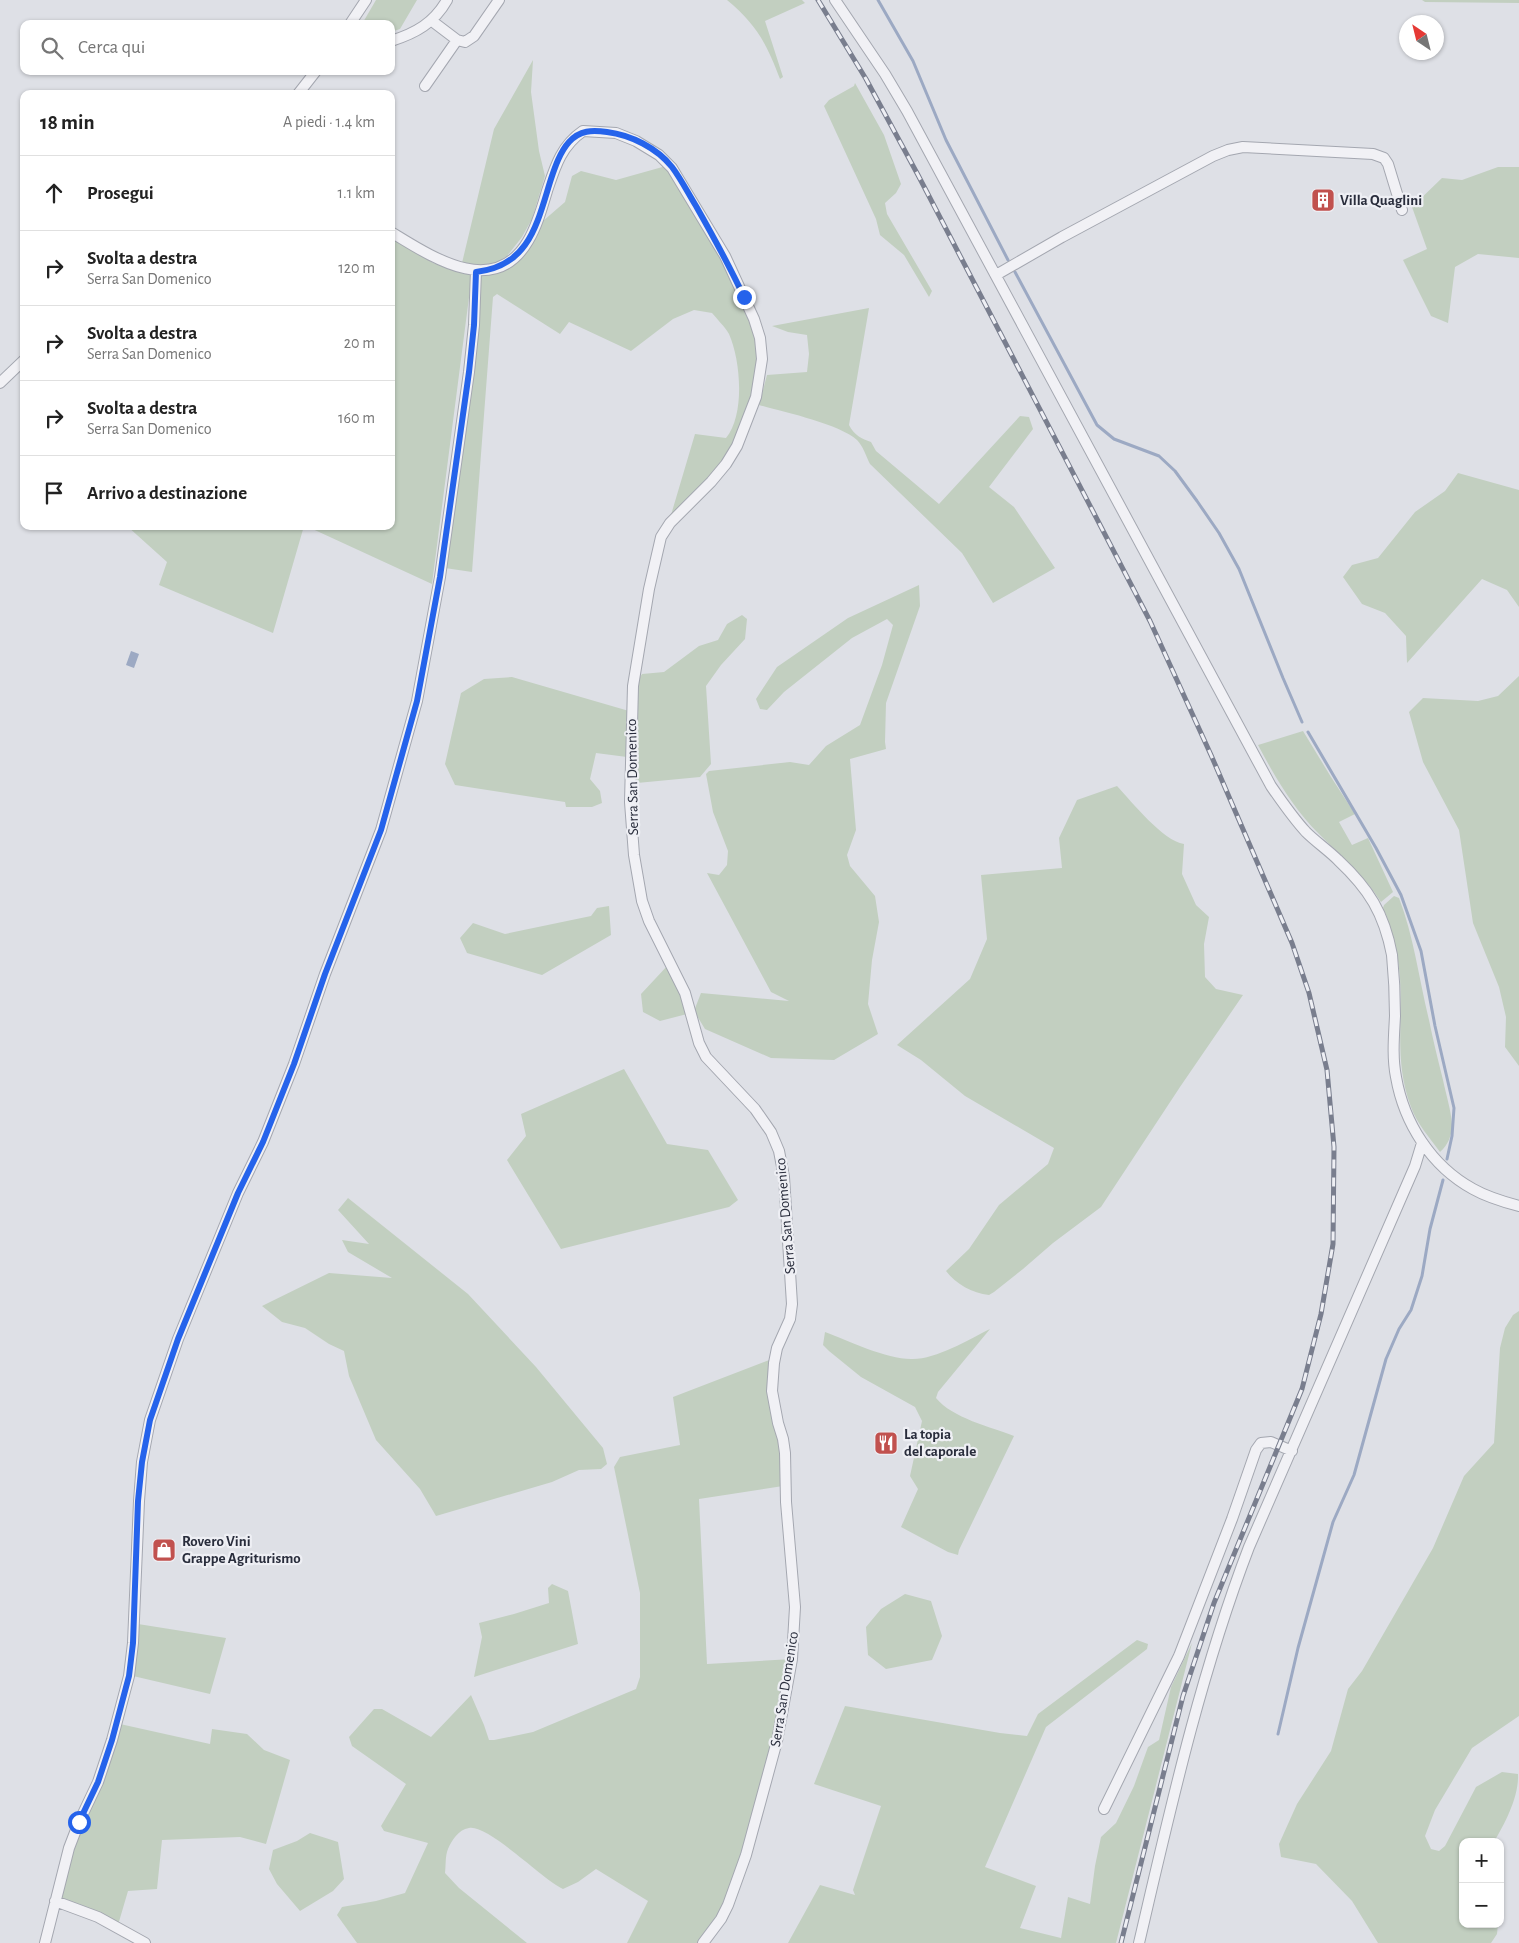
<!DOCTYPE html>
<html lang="it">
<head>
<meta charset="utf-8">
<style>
	body { margin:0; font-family:"Alegreya Sans",sans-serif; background:#f6f6f6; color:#222 }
	.controls { position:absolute; right:15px; bottom:15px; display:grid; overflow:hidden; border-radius:10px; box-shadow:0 1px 4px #0004 }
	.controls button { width:45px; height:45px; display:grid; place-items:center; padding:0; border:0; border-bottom:1px solid #e0e0e0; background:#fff; color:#222; font:25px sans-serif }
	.compass { position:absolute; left:1399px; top:15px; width:45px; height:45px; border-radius:50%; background:#fff; box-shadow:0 1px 4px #0004; rotate:325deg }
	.stop { position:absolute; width:15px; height:15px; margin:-11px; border:4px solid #2563eb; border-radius:50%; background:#fff }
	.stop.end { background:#2563eb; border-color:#fff; box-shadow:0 1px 5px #0008 }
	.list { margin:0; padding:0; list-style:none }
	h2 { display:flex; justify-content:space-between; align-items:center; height:65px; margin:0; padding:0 20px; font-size:21px }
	h2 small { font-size:16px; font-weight:400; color:#767676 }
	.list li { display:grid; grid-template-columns:32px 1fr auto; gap:15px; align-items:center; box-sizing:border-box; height:75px; padding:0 20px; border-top:1px solid #e0e0e0 }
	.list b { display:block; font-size:19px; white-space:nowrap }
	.list p { margin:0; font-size:16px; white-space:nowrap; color:#767676 }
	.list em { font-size:16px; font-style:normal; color:#767676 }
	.icon { flex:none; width:28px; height:28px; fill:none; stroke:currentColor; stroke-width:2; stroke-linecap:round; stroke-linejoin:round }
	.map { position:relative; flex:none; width:1519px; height:1943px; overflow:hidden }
	.search { position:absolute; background:#fff; box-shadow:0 1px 4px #0004; left:20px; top:20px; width:375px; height:55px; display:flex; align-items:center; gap:12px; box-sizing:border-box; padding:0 18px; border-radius:10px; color:#767676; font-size:19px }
	.panel { position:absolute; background:#fff; box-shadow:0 1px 4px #0004; left:20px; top:90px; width:375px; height:440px; border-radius:10px }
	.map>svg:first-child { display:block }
</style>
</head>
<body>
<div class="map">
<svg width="1519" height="1943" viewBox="0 0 1519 1943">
	<rect width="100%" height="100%" fill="#dee0e6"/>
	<path fill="#c2cfc0" d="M376,0H417L400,29L391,32V24H362Z
		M727,0H802L805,3L765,21L783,77L780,79C767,44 756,24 727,0Z
		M1422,0H1519V3L1425,2Z
		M533,60L531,92L539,151L545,176L532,219L522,237L507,256L492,265L475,267L462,263L494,129Z
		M855,83L884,135L901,184L896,193L885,203L887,214L932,291L929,297L904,255L880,235L876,219L824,106L829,100L854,86Z
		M666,166L710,237L750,316L758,342V380L740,432L722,463L671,515L695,434L726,438C745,415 741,361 729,334C725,327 717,319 712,313L694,310L673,319L631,351L569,322L560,334L497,294L493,297L472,572L445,568L479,275L499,273L516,263L532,242L543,221L565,202L572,176L581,171L616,180Z
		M1498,167H1519V258L1478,254L1455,267L1448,323L1431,316L1403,260L1427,249L1412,207L1442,178L1462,180Z
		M391,236L433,263L472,274L432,584L306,526H391Z
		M869,308L849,425C854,435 862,439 871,442L876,451L939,504L1020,416L1029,417L1033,429L989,487L1014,507L1055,568L993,603L962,553L870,464C866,456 863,446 857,440C839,424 784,412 759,405L767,375L807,372L809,354L807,335L788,332L772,326Z
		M1458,473L1519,490V607L1507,590L1482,579L1407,663L1406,636L1385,613L1362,604L1343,577L1352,565L1378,558L1415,512L1445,491Z
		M127,526H304L273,633L159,585L167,562Z
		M919,585L920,606L886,703L885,742L886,749L850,759L856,830L847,855L850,866L875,896L879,922L872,960L868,1004L878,1034L834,1060L771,1058L705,1029L694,1011L701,993L789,1001L771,992L707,873L719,875L727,865L728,851L713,812L706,774L709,771L790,762L809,765L826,746L860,725L882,665L893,625L887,619L852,638L784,692L767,710L760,709L756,699L777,667L848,618Z
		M742,615L747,619L745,639L721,665L706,686L711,764L700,777L637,783L635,685L642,674L664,672L699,646L718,640L727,624Z
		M1519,676V1066L1505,1047L1506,1017L1499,987L1473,923L1459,830L1423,762L1409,712L1423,698L1478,701L1498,696Z
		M512,677L629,711L627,757L596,753L590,779L600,791L602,803L592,807H566L565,802L455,785L445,764L461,693L484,679Z
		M1303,731L1331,777L1355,814L1339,822L1352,845L1368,838L1393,892L1381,902C1364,875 1341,856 1319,834C1293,808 1275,777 1258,745Z
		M1117,786C1132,802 1163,841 1184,844L1182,874L1196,905L1209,917L1204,944L1205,977L1216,989L1243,995L1180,1087L1101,1207L1053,1243L1023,1269L994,1292L989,1295C972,1293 956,1284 946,1271L969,1249L999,1205L1048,1164L1054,1148L965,1096L921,1060L897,1045L970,979L987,939L981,875L1062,868L1059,838L1077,800Z
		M1394,896L1399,898C1414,937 1419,979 1429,1020C1433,1040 1438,1060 1443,1080C1446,1095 1451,1109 1452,1125C1452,1135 1448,1145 1440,1152C1430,1138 1417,1124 1411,1107C1394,1062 1403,1024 1400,978C1398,953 1393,931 1383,908L1384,905Z
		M609,906L611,935L542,975L467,953L460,938L473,923L505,934L591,916L597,908Z
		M669,964L687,1014L660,1021L643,1012L641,994Z
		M624,1069L667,1144L708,1150L738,1200L729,1207L561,1249L507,1160L526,1136L521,1114Z
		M348,1198L468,1294L536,1367L603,1448L607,1464L601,1469L579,1470L552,1482L436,1516L420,1489L376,1440L349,1376L344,1351L329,1344L305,1328L282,1322L262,1306L329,1273L392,1278L348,1252L342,1240L369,1244L338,1210Z
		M1519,1311V1716L1472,1748L1435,1810L1425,1836L1431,1849L1439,1851L1445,1846L1476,1787L1502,1772L1518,1774C1519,1797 1505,1823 1494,1842H1463V1924H1498L1497,1934L1491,1943H1378L1352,1901L1316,1864L1281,1857L1279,1844L1297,1804L1331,1751L1348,1689L1362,1671L1433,1548L1464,1476L1494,1443L1500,1348L1505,1328L1513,1315Z
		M990,1329L938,1392L936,1398C952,1418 991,1427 1014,1436L959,1550L958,1555L948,1552L901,1527L918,1489L910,1476L922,1421L915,1407L861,1377L829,1351L823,1345L825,1332C849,1341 886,1359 911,1359C935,1360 968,1340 990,1329Z
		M772,1359L782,1447L783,1486L699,1499L707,1664L792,1659L777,1741L728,1905L703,1943H627L648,1901L596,1869L578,1882L563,1889C542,1879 488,1824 469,1828C458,1830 452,1840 448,1849C445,1856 446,1866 445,1873L459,1888L527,1943H357L337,1915L342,1907L376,1901L405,1893L428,1843L384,1831L381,1826L406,1784L352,1746L349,1737L374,1709H382L431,1737L471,1695L484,1725L489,1740H494L533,1732L636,1689L640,1677V1593L614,1467L620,1457L680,1445L673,1397Z
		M552,1584L568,1591L578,1644L474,1677L482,1637L479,1623L514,1614L549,1603L548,1588Z
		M905,1594L931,1601L942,1636L932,1660L886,1669L868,1655L866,1627L881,1609Z
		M138,1624L226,1638L210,1694L133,1676Z
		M1137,1640L1148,1644L1147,1649L1046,1727L985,1867L1036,1886L1020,1928L1061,1938L1068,1897L1090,1904L1095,1866L1101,1837L1116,1823L1134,1786L1148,1747L1159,1740L1171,1687L1192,1643L1116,1943H788L820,1885L855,1895L853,1890L881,1806L814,1784L845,1706L1000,1733L1027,1736L1038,1714Z
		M120,1724L210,1744L212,1729L247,1734L264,1750L290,1760L266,1844L240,1837L162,1840L157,1889L128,1891L118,1925L59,1900L74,1846Z
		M310,1833L338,1842L344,1879L333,1891L300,1911L277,1884L269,1869L273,1850L297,1841Z"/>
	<path fill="#9ca9c3" d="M131,651L139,654L134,668L126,665Z"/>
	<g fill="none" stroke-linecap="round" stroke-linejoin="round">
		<path stroke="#9ca9c3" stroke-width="3" d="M878,0L913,61L946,140L1008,260
			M1015,272L1097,425L1114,439L1159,456L1175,471L1197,501L1219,533L1239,569L1283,678L1302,722
			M1308,732L1376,848L1401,895L1421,951L1435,1026L1454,1108L1452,1136L1447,1159
			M1278,1734L1298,1648L1333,1522L1354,1475L1386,1359L1399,1329L1411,1310L1422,1276L1430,1229L1443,1180"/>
		<g stroke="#a4a7b0" stroke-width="12">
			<path id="minor" d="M835,0L885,74L907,111L1271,786C1282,802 1293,818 1306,832C1316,842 1328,850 1338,860C1369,889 1384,913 1392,955C1394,975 1395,996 1395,1016C1394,1036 1392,1057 1396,1077C1404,1123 1431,1166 1473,1189C1487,1197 1504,1202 1519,1206
				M432,21L457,40L465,42L474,36L499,0
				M350,24L366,0
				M391,41C416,33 434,23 447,0
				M425,86L457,40
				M298,94L316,71
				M391,232C432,257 494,299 528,241C537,226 542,208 547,191C555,167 561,146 583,131L616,133L636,141L659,155L672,168L725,256L754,319L760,338L762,359L756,397L737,446L726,464L711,482L670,523L661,537L649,589L633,686L630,802L634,855L642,901L649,921L685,993L699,1043L706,1057L755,1109L771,1132L779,1151L784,1177L792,1304L790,1319L777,1348L774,1363L772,1391L778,1423L783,1439L785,1453L786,1502L795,1607L792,1659L777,1741L746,1855L728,1905L721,1919L703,1943
				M996,275L1062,237L1213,156L1228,150L1243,147L1373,154L1384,158L1388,164L1402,210
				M0,383L24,360
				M1104,1809L1179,1656L1232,1519L1256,1450L1261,1443L1271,1442L1292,1451
				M55,1901L98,1917L145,1943
				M45,1943L69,1848L79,1822L98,1782L112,1740L129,1676L133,1643L139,1501L142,1462L150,1420L178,1339L238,1193L263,1142L294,1064L325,974L381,830L417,701L440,577L469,372L474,325L476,271
				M1139,1943C1170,1810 1200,1675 1249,1547L1415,1166L1422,1143"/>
		</g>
		<use href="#minor" stroke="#f1f1f5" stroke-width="10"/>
		<g stroke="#797e8e" stroke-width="5">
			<path id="rail" d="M818,0L866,79L918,175L1150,621L1211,755L1292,943L1309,993L1327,1070L1334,1147L1333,1244L1321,1314L1302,1389L1214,1603L1183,1696L1121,1943"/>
		</g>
		<use href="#rail" stroke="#eeeff4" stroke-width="3" stroke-dasharray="9" stroke-linecap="butt"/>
	</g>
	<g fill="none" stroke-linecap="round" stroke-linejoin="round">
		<path stroke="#2563eb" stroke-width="6" d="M79,1822L98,1782L112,1740L129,1676L133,1643L138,1501L142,1462L150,1420L178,1339L238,1193L263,1142L294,1064L325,974L381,830L417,701L440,577L469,372L474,325L476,272C530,266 537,223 551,179C555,167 560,152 569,142C580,130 592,130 607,132C631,135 657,148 672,167C681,179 688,193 696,206C713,236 729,265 744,297"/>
	</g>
	<defs>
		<g id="building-square" transform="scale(1.25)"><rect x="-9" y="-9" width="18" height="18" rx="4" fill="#c1514e" stroke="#eeeff4"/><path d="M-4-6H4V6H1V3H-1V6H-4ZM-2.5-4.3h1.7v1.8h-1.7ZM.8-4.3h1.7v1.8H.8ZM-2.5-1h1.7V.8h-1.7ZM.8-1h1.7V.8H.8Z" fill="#fff"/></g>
		<g id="restaurant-square" transform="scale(1.25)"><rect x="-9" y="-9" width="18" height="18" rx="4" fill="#c1514e" stroke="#eeeff4"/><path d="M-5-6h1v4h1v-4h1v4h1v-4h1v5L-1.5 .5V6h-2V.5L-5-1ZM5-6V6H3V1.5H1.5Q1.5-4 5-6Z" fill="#fff"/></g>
		<g id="shop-square" transform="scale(1.25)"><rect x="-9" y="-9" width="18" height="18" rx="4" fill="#c1514e" stroke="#eeeff4"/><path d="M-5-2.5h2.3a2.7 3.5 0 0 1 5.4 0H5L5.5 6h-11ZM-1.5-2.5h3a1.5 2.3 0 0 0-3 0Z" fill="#fff"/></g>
	</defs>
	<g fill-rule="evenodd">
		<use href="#building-square" x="1323" y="200"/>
		<use href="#restaurant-square" x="886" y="1443"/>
		<use href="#shop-square" x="164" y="1550"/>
	</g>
	<g text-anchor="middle" stroke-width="4.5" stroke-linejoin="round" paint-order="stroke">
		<g font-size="15" font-weight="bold" fill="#292d3c" stroke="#eeeff4" text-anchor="start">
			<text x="1340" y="205">Villa Quaglini</text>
			<text x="904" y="1439">La topia<tspan x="904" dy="17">del caporale</tspan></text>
			<text x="182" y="1546">Rovero Vini<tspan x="182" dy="17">Grappe Agriturismo</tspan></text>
		</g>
		<g font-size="15" fill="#292d3c" stroke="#eeeff4">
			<text transform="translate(632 777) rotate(-91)" y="5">Serra San Domenico</text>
			<text transform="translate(785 1216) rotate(-95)" y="5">Serra San Domenico</text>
			<text transform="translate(784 1689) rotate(-81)" y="5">Serra San Domenico</text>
		</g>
	</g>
</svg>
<div class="controls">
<button>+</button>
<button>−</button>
</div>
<svg class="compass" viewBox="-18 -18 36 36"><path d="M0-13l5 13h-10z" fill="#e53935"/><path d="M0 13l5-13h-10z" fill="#767676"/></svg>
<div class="stop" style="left:79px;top:1822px"></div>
<div class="stop end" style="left:744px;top:297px"></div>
<div class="search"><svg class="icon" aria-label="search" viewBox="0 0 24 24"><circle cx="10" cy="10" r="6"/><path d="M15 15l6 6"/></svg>Cerca qui</div>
<section class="panel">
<h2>18 min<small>A piedi · 1.4 km</small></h2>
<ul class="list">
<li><svg class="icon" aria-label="ahead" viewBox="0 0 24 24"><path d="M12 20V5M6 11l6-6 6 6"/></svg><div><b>Prosegui</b></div><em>1.1 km</em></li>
<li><svg class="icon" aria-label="right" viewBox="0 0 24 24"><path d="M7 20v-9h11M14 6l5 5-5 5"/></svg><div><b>Svolta a destra</b><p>Serra San Domenico</p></div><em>120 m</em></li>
<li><svg class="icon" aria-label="right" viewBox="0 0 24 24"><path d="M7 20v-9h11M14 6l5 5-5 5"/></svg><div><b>Svolta a destra</b><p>Serra San Domenico</p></div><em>20 m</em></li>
<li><svg class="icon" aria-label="right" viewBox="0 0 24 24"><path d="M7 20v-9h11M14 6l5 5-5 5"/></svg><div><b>Svolta a destra</b><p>Serra San Domenico</p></div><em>160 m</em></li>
<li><svg class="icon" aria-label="arrive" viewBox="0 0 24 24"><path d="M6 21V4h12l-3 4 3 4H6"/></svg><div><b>Arrivo a destinazione</b></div></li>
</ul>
</section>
</div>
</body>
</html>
